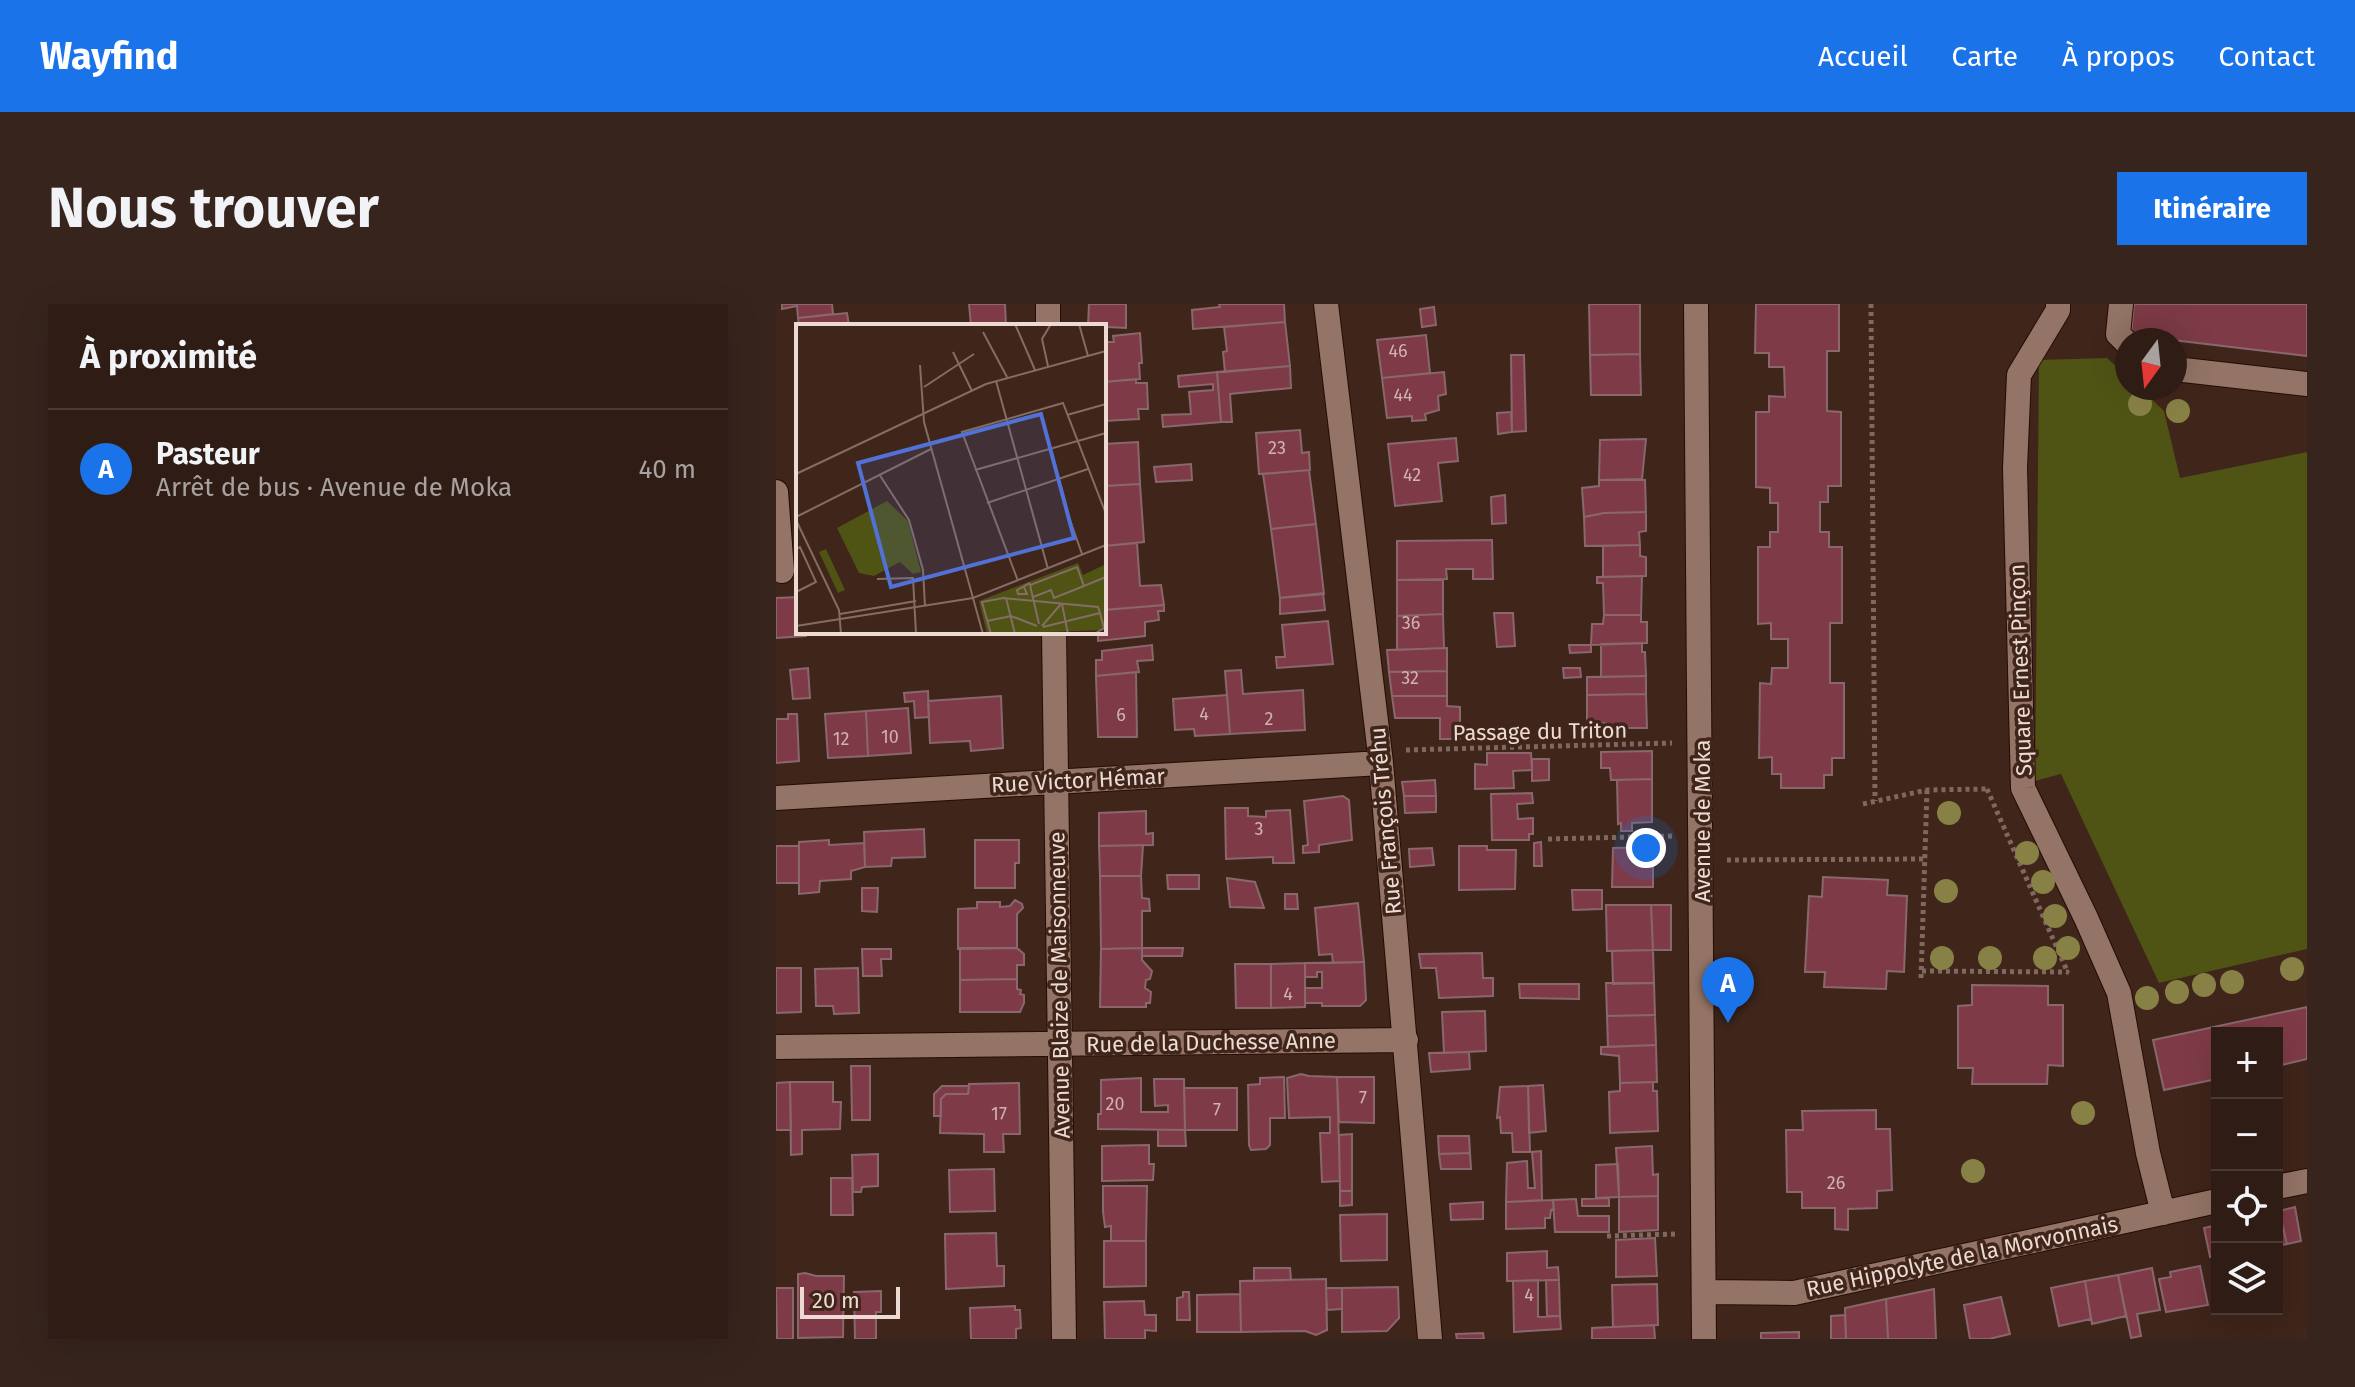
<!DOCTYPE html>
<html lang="fr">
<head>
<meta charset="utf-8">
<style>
	body { margin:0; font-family:"Fira Sans",sans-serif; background:#37251d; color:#f1f3f6 }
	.controls { position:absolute; right:24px; bottom:24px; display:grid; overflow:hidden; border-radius:0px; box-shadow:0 8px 32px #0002 }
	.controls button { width:72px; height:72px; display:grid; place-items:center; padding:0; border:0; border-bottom:2px solid #4a3a34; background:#2f1c14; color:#f1f3f6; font:40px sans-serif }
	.compass { position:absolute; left:1339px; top:24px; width:72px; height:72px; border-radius:50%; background:#2f1c14; box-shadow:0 8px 32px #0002; rotate:195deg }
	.scale { position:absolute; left:24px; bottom:20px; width:100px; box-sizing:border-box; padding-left:8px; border:4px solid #ecdad3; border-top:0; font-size:22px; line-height:28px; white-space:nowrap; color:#ecdad3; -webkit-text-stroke:6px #3f251a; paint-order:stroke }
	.you { position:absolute; left:870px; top:544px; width:28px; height:28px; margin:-20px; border:6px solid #fff; border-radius:50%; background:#1a73e8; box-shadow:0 0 0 12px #1a73e833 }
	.badge { display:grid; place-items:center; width:52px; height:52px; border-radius:50%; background:#1a73e8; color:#fff; font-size:26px; font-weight:700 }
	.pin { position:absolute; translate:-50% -66px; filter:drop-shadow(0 2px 4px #0008) }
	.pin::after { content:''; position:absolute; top:42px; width:28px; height:24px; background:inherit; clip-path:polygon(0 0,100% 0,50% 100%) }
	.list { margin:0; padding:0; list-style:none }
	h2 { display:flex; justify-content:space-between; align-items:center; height:104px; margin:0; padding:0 32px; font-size:34px }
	h2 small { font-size:26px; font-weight:400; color:#a7a1a0 }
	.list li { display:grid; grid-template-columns:52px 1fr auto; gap:24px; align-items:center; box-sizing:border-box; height:120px; padding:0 32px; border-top:2px solid #4a3a34 }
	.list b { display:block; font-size:30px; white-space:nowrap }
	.list p { margin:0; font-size:26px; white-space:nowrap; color:#a7a1a0 }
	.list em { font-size:26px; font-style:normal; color:#a7a1a0 }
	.icon { flex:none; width:44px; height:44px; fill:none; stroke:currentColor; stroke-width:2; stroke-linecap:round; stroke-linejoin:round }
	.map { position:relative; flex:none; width:1531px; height:1035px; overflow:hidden; border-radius:0px }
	header { display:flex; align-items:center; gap:48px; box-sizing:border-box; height:112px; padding:0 40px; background:#1a73e8; color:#fff }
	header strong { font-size:38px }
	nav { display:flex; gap:44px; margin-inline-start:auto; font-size:28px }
	.intro { display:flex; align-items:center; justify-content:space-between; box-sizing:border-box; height:192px; padding:0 48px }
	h1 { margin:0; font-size:56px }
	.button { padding:20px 36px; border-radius:0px; background:#1a73e8; color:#fff; font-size:28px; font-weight:700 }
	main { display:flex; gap:48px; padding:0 48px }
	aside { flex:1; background:#2f1c14; border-radius:0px; box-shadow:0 8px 32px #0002 }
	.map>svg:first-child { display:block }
</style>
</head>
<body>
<header>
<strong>Wayfind</strong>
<nav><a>Accueil</a><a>Carte</a><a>À propos</a><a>Contact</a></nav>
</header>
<div class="intro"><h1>Nous trouver</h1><a class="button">Itinéraire</a></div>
<main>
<aside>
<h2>À proximité<small></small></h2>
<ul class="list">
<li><span class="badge">A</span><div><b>Pasteur</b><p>Arrêt de bus · Avenue de Moka</p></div><em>40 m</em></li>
</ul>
</aside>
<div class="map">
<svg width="1531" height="1035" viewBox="0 0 1531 1035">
	<rect width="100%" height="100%" fill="#3f251a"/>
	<path fill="#4f5314" d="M1331,54L1351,72V84H1364L1388,107L1404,174L1531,148V645L1383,679L1285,470L1259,477L1263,56Z"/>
	<path fill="#7e3b47" stroke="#89676c" stroke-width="2" d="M6,0H56L57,10L22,14L21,2L6,5Z
		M193,0H229L230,22H195Z
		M313,0H350V24L312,22Z
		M443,0H508L509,18L417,25L416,6L444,3Z
		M813,0H864V50L814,51Z
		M980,0H1063V47H1051V107L1065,108V182H1052V198H1044V228H1053V243H1066V319H1054V379H1068V454H1056V471H1048V484H1005V470H996V453L983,454L984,379L995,380L996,364H1012V335H995V319L982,320V243H994V228H1002V199H994V184L980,183V108H993V92L1009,93L1008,63H993V49H979Z
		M1358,0H1531V52L1355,31Z
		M658,3L660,21L646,23L644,5Z
		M71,9L73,22H23L22,14Z
		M509,18L514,62L449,68L447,48L451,47L448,23Z
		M364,29L366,59H363L364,75L328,78V38H338L337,32Z
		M650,31L654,69L606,74L601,36Z
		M864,50L865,91H815L814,51Z
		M735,51H748L750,127L736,128Z
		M514,62L515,84L454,90L456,118H445L441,68Z
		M441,68L445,118L387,123L386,111L415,110L413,88L437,86V80L403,83L402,72Z
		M668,68L670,90L662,92L663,106L649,110L650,116L636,117V112L611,114L606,74Z
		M360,75V79H371L372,105H362L363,115L328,117V78Z
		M735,108L736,128L722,130L721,109Z
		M524,126L526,149L533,148L534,166L483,170L480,129Z
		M680,134L682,157L662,159L666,197L619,202L612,140Z
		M870,135L866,175L823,176L824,136Z
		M362,138L364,180L328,182V140Z
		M415,160L416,176L380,178L378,163Z
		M533,166L540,220L495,225L487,170Z
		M823,176H869L870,208L828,209L808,213L806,184L823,182Z
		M364,180L368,238L328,242V182Z
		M729,191L730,219L716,220L715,193Z
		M870,208V227L863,228L864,241L809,242L808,213L828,209Z
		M540,220L548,290L504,294L495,225Z
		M716,236L717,275H697V265H670L671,275L621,276V237Z
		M361,239L364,282L385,281L388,301L328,306V242Z
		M864,241V252L870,253V272L827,273V242Z
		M866,272L865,311H828L827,279H821V273Z
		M621,276H667V310L621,312Z
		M547,289L549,306L504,310V294Z
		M22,293V328H30V332L0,334V294Z
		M388,301V307H382L383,316L369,318V332L322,337V328H328V306Z
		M718,309H737L739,342L721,343Z
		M667,310L668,344L621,346V312Z
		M828,311H865V318H871V339L815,341L816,320H827Z
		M552,317L557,360L501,364L500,353H509L506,321Z
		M866,339V348H869L870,372L825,373V340Z
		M376,341L377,356L361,357L363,368L320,372V356H326V347Z
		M793,341H815V348L794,349Z
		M671,344V367L613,368L611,346Z
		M32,364L34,394L17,395L14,366Z
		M787,364H804L805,373L788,374Z
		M465,366L467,390L527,386L529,426L454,430L449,367Z
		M671,367V392H616L613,368Z
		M360,368L361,433H322L320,372Z
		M870,372V390L811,391V373Z
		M152,387L153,413L139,414L138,397L129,398L128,389Z
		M870,390L871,424H830V419L811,420V391Z
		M451,391L454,430L419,432L418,425L399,426L397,395Z
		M225,392L227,444L195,447L194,437L154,439L152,397Z
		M616,392H671V402L684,403V435H664V414H619Z
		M132,404L135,449L92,452L90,407Z
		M90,407L92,452L52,454L49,410Z
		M12,410H21L23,457L0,459V415H12Z
		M876,447V475L835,476L834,464H825V448Z
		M711,449H755L756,466L737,467L738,484L699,485V460L711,461Z
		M756,455H773V476L756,477Z
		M876,475V518L856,519V527H845V519L842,520L841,476Z
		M659,476L660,492H628L626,478Z
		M756,489L757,499L741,500L742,515L757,514V530H753V536H716L715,490Z
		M567,492L573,496L576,536L543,541V548L527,549V542L532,541L528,497Z
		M628,492H660V508L629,509Z
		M449,504H472V512L490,513V507L514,506L518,559H497V553L450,555Z
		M370,507V530L377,529V541L323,542V509Z
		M148,525L149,553L116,554L115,562L89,563L88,528Z
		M53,536V541L88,539L89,563L75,567V575L44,577L43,588L23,590V538Z
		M199,536H243V559H239V584H199Z
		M765,538L766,562H758V539Z
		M367,541L365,572H324L323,542Z
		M0,542H23V579H0Z
		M683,542H711V546H740L739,585L683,586Z
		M877,543V583H836L837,544Z
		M656,544L658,561L634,563L633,545Z
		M391,571H423V585H392Z
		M324,572H365L366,594L373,595L374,607H366V644L325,645Z
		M1047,573L1112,576L1111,591L1131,592L1128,668L1111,667L1110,685L1048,683L1049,668H1029L1033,592L1046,593Z
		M451,574L479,578L488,604L454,603Z
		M86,584H102L101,608L86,607Z
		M796,586H826V605L797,606Z
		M509,590H521L522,605H509Z
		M239,596L246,600L247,604L241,610V644L182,645V605L201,604V598H224V603L234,602Z
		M582,599L588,658L557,659L556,650L543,651L539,604Z
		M830,601H875L877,646L831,647Z
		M875,601H895V646H877Z
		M184,644H241L248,650V661H241V675L184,676Z
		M366,644V656L376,667L374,675L370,676L369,684L375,688L374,699H370V703H324L325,645Z
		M366,644H407L406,652H366Z
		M86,645H115V655H105L106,672H87Z
		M877,646L878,679L837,680L836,647Z
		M706,649L707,674H717V692L663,694L660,664H645L643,650Z
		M588,658L590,696L584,702H546V699H529V684H546V668H541V673H529V659Z
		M529,659V703L495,704V660Z
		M459,660H495V704H460Z
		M0,664H25V708L0,709Z
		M82,664L83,709L58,710L57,702H40L39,665Z
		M241,675V685L245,686L244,690L248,691V699L244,708H184V676Z
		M830,679H878L879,711L831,712Z
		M743,680H803V695L744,694Z
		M1196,681L1272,682V701H1287V762L1272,761L1271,780H1196L1197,764H1182V702L1196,701Z
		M1531,703V755L1501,762V729H1441V775L1388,786L1377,736Z
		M709,707L710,747L668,749L666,708Z
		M879,711L880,741L832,743L831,712Z
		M880,741L881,778L844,779L843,752L825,750V743Z
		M693,748L694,765L655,768L653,749Z
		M75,762H94V816H76Z
		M525,770L533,772L561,773L564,877L546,878L544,829H554V813L513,814L511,774Z
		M508,773L509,814H494V841L490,845L475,846L473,841L472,781L484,780V774Z
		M561,773H598V819L563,818Z
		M365,774V808H392V801L379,802L378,775H408L409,826L322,825V810H325V776Z
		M14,778L15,826H0V779Z
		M14,778H57V798H65L64,825L26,826V850L15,851Z
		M877,778V787H881L882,827L834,829L833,788L844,787V779Z
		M243,779L244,830H227L228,848H208V830L164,829L165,795L170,790H192L193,780Z
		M767,781L770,827L753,829L752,782Z
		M166,782H193L192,790H170L165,795V812H158V790Z
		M752,782L754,848H737L736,829H725L724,813L721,814L724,783Z
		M408,784H461V826H409Z
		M1100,806V825H1114L1116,886L1101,887V904L1072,905V926L1059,925V904H1026V888H1011L1010,826H1027L1026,807Z
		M382,826H409L410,842H382Z
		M576,830V887H564L563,831Z
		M662,832H693L694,849L663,850Z
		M373,841V860H378L377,876L326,877V842Z
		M876,842L877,871L882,870V892L843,893L840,844Z
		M765,847L766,896L730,898L731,859L751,857L752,884H759L756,848Z
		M694,849L695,865H665L663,850Z
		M102,850V882L86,883L85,888H77L76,851Z
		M842,860L843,893L820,894V861Z
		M218,865L219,907L174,908L173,866Z
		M55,874H76L77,911H55Z
		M327,882H371L370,937H335V922L329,923L327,908Z
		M564,887H576V901L564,902Z
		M882,892V926L843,928V893Z
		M833,894V902H806V895Z
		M800,895L802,912H833V928H779L777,896Z
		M777,896L778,905L775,906L774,914H769V924L730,925V898Z
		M707,898V915L675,916L674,900Z
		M1519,903L1525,937L1511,940L1503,907Z
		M1501,907H1503L1511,940L1501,942Z
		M611,910V956L565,957L564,911Z
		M1441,921V952L1434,953L1428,924Z
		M220,929L221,962H228V982L170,985L169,930Z
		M879,934L881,972L840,973V936Z
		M328,937H370V982L328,983Z
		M771,947V964L782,963L783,976L731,977V949Z
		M1424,962L1432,1001L1390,1008L1383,975L1395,973L1394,968Z
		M478,964H514L515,976L478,977Z
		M1376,964L1384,1006L1361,1010L1365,1032L1355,1034L1342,971Z
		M29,969L40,972H68L67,1033L22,1034V970Z
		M1342,971L1350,1012L1316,1020L1309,977Z
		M550,975L551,1026L540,1031L529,1027L465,1028L464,977Z
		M762,976V1013L784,1012L785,1025L738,1028L737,977Z
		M770,976H783L784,1012H771Z
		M1309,977L1315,1015L1283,1022L1275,984Z
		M881,980L882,1021L837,1023L836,981Z
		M622,983L623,1014L611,1027L566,1028V984Z
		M0,984H17V1035H1Z
		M550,984H566V1005L551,1006Z
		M1158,985L1160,1035H1112L1110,995Z
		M105,987V1008H100V1035H79L78,988Z
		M407,988H413L414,1016H401V994L407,993Z
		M464,990L465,1028H421V991Z
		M1225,993L1234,1030L1213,1035H1194L1188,1001Z
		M1110,995L1112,1035H1070L1069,1004Z
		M368,997L369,1011H380V1027L369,1026V1035H329L328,998Z
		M239,1002V1006H244L245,1024L240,1025V1035H195L194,1004Z
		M1069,1011L1070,1035H1055V1012Z
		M878,1021L879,1035H816V1024Z
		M1023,1028V1035H985V1029Z
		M707,1029L708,1035H681L680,1030Z"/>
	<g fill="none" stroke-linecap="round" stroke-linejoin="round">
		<g stroke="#250d04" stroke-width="26">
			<path id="minor" d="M272,0V22
				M550,0L605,459L654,1035
				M920,0L928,1035
				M1282,0V6L1243,71L1239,164L1247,484L1310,614L1343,689L1372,849L1387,909
				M1345,0L1342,30L1351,39
				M1399,65L1531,80
				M0,188L6,267
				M278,328L288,1035
				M0,494L605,459
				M0,743L630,736
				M1501,883L1531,877
				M929,988L1018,989L1441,897"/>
		</g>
		<path stroke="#7f685e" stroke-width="5" stroke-dasharray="4 4" stroke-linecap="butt" d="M1095,0L1099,497
			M630,446L896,439
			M1211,485L1292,669
			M1087,500L1151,486L1210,485
			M772,535L899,532
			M951,556L1149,555
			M1146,667L1293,668
			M1145,674L1151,486
			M831,932L900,930"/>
		<use href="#minor" stroke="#937466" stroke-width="24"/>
	</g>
	<g fill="#888146">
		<circle cx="1364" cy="100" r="12"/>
		<circle cx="1402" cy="107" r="12"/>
		<circle cx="1173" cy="509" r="12"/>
		<circle cx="1251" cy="549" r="12"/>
		<circle cx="1267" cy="578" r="12"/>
		<circle cx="1170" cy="587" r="12"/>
		<circle cx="1279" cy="612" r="12"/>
		<circle cx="1292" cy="644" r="12"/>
		<circle cx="1166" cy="654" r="12"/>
		<circle cx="1214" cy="654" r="12"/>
		<circle cx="1269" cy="654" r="12"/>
		<circle cx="1516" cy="665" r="12"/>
		<circle cx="1456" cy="678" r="12"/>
		<circle cx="1428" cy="681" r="12"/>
		<circle cx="1401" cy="688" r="12"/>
		<circle cx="1371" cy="694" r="12"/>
		<circle cx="1307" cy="809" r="12"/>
		<circle cx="1197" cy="867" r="12"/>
	</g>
	<g text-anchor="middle" stroke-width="7" stroke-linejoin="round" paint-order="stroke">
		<g font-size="18" fill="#d0b2b0">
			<text x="622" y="53">46</text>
			<text x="627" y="97">44</text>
			<text x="501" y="150">23</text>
			<text x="636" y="177">42</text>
			<text x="635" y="325">36</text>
			<text x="634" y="380">32</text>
			<text x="428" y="416">4</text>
			<text x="345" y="417">6</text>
			<text x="493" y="421">2</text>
			<text x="114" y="439">10</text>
			<text x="65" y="441">12</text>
			<text x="483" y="531">3</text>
			<text x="512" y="696">4</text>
			<text x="587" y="800">7</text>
			<text x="339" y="806">20</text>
			<text x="441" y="812">7</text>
			<text x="223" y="816">17</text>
			<text x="1060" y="885">26</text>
			<text x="753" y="997">4</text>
		</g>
		<g font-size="22" fill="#ecdad3" stroke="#3f251a">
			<text transform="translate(1244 366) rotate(-92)" y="8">Square Ernest Pinçon</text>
			<text transform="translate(764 427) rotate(-1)" y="8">Passage du Triton</text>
			<text transform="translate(302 476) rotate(-3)" y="8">Rue Victor Hémar</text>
			<text transform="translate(609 517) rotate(-95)" y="8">Rue François Tréhu</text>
			<text transform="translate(926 517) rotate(-90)" y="8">Avenue de Moka</text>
			<text transform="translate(283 681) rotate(-91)" y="8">Avenue Blaize de Maisonneuve</text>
			<text transform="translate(435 738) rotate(-1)" y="8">Rue de la Duchesse Anne</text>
			<text transform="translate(1186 952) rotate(-12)" y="8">Rue Hippolyte de la Morvonnais</text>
		</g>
	</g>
	<g transform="translate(20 20)">
		<rect width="310" height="310" fill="#3f251a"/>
		<path d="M91,177L112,197L125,248L117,250L104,238L78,252L63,249L41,204ZM30,225L49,266L42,269L23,228ZM282,239L287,251L310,240V306L191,310L183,277Z" fill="#4f5314"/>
		<path fill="none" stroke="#846d64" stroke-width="2" d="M219,0L239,46M283,0L292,32M187,8L211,53M157,28L176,67M124,41L128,98L187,310M252,42L246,15L255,0M200,57L252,245M128,63L178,30M271,91L310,80M179,146L310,109M0,150L190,60L310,27M83,150L113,196L127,246L129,282M191,179L292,145M269,182L286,230M0,193L135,125M0,196L43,286L45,310M0,225L4,223L20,258L0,268M81,255L117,254L120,310M222,257L166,108L267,79L310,190M228,263L231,270H222L221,266L234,259M237,273L255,266L258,274L288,262M210,274L219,310M266,280L272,310M44,290L120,277M191,297L215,292L241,302M243,300L234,261L281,243L288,262L310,253M0,302L177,274L310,221M246,302L265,280M247,303L304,289L308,304L298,310M195,310L186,278L207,274L302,283L304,289"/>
		<path fill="#5171d7" fill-opacity="0.15" stroke="#5171d7" stroke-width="4" d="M245,90L278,214L95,263L62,139Z"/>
		<rect width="310" height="310" fill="none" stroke="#ecdad3" stroke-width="4"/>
	</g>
</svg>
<div class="controls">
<button>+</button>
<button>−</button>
<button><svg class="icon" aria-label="locate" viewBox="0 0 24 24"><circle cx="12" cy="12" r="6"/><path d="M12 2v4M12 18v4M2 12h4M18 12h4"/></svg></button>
<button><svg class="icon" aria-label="layers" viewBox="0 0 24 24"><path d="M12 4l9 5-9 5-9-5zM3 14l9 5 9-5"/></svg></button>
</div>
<svg class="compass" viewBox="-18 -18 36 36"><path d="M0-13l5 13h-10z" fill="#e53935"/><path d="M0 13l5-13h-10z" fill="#a7a1a0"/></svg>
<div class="scale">20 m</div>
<div class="you"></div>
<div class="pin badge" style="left:952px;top:719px">A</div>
</div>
</main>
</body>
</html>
